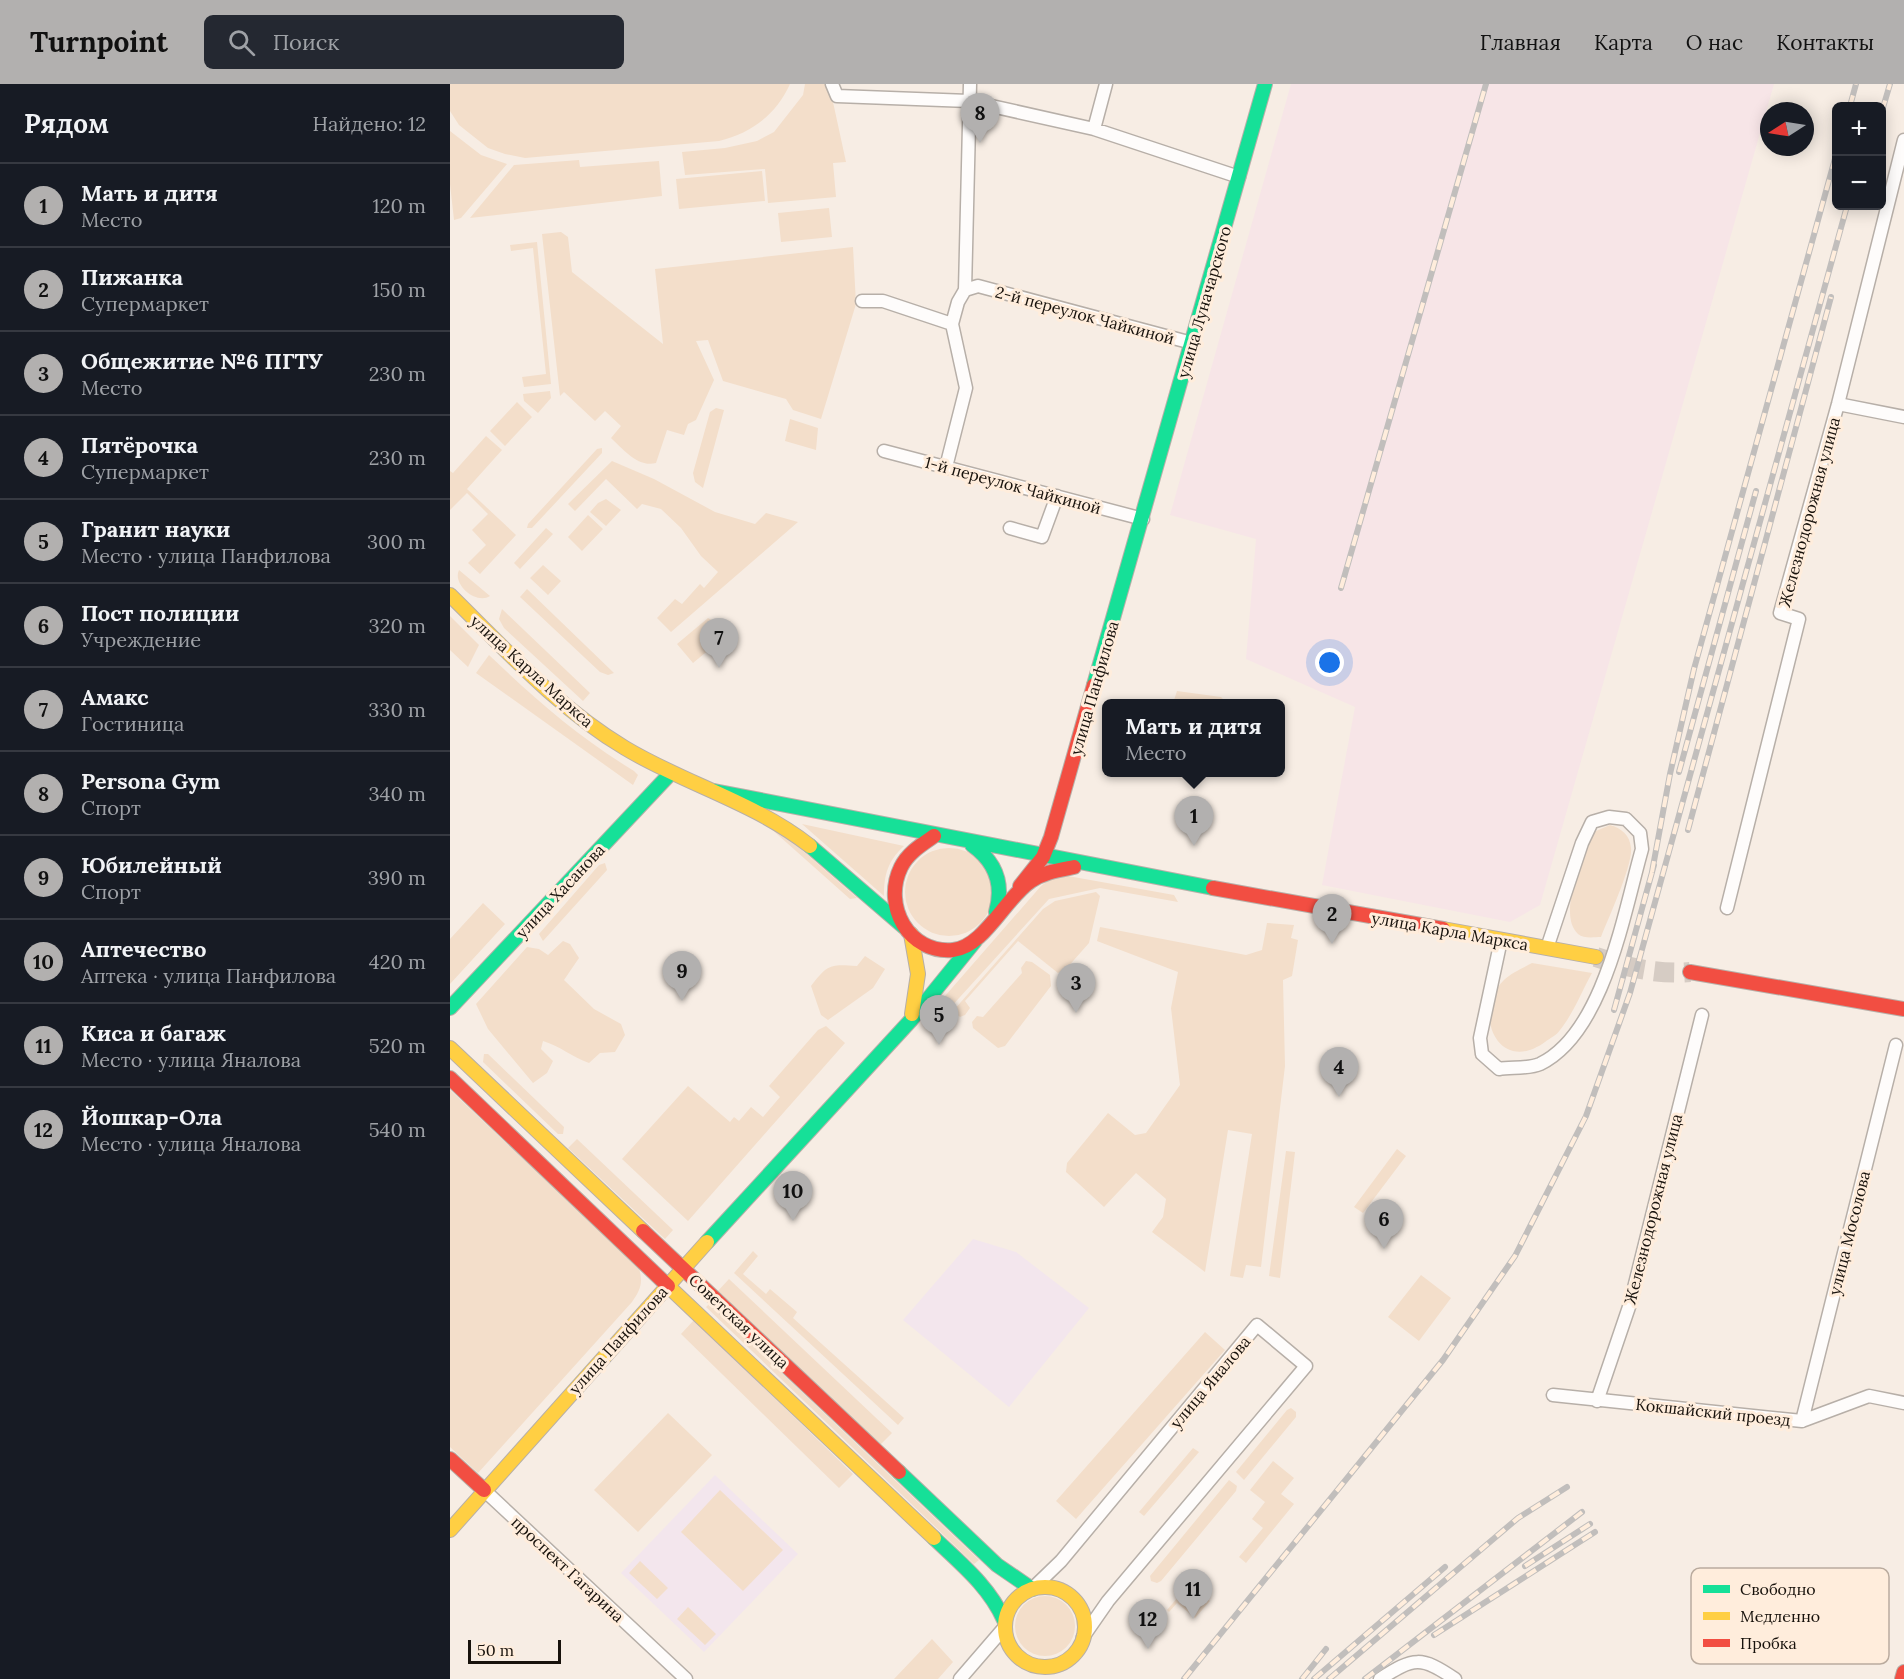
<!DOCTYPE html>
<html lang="ru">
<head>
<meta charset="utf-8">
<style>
	body { margin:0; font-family:Lora,serif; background:#242831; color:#f1f3f6 }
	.controls { position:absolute; right:18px; top:18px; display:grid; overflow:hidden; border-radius:9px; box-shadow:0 3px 15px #0003 }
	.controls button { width:54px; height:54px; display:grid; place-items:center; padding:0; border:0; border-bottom:2px solid #363941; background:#171b24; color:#f1f3f6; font:30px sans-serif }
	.compass { position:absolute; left:1310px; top:18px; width:54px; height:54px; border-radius:50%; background:#171b24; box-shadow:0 3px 15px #0003; rotate:258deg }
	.scale { position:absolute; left:18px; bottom:15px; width:93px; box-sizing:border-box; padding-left:6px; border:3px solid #18120c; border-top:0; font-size:16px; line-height:21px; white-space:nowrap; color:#18120c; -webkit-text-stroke:4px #ffeddc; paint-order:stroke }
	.you { position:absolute; left:880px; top:579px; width:21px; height:21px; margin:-15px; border:4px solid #fff; border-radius:50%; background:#1a73e8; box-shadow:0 0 0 9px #1a73e833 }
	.badge { display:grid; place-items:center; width:39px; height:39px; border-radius:50%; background:#b2b0af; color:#111; font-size:20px; font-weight:700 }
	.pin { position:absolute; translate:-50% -50px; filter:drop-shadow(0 2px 3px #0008) }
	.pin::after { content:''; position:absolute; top:32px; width:21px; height:18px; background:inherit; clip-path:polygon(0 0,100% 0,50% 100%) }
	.popup { position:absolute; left:652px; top:615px; width:183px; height:78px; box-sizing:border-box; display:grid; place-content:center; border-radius:9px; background:#171b24; filter:drop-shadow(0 2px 4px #0005); font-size:20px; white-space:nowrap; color:#9ea1a6 }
	.popup b { font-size:22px; color:#f1f3f6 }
	.popup::after { content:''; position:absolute; left:50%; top:100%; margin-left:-12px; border:12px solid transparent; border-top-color:#171b24 }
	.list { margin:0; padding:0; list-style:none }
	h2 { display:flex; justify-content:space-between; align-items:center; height:78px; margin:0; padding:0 24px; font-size:26px }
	h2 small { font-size:20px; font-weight:400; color:#9ea1a6 }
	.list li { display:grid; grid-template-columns:39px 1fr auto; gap:18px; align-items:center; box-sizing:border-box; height:84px; padding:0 24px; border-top:2px solid #363941 }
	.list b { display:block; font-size:22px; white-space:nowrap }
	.list p { margin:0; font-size:20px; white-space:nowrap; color:#9ea1a6 }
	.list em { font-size:20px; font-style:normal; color:#9ea1a6 }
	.icon { flex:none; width:33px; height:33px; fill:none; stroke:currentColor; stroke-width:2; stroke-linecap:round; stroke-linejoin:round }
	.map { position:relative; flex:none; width:1454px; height:1595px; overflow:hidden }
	header { display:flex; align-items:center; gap:36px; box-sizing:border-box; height:84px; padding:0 30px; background:#b2b0af; color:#111 }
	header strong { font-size:28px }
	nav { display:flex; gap:33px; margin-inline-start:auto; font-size:21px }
	.search { width:420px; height:54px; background:#242831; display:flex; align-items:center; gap:15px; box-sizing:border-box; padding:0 21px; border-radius:9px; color:#9ea1a6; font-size:22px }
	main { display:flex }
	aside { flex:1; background:#171b24 }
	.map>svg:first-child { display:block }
</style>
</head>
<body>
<header>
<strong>Turnpoint</strong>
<div class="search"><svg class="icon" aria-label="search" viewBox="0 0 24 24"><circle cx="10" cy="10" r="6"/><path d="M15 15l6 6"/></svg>Поиск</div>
<nav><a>Главная</a><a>Карта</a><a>О нас</a><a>Контакты</a></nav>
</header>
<main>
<aside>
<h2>Рядом<small>Найдено: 12</small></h2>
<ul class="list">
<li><span class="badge">1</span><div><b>Мать и дитя</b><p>Место</p></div><em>120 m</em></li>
<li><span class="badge">2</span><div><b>Пижанка</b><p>Супермаркет</p></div><em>150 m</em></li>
<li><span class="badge">3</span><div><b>Общежитие №6 ПГТУ</b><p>Место</p></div><em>230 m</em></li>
<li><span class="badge">4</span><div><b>Пятёрочка</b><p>Супермаркет</p></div><em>230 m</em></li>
<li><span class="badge">5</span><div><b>Гранит науки</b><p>Место · улица Панфилова</p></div><em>300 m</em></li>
<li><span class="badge">6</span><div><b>Пост полиции</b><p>Учреждение</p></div><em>320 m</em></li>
<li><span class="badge">7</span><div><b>Амакс</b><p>Гостиница</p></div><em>330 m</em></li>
<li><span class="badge">8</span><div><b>Persona Gym</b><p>Спорт</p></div><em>340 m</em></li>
<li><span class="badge">9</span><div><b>Юбилейный</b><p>Спорт</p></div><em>390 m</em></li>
<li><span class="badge">10</span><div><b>Аптечество</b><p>Аптека · улица Панфилова</p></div><em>420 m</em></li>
<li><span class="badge">11</span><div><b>Киса и багаж</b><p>Место · улица Яналова</p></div><em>520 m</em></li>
<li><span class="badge">12</span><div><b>Йошкар-Ола</b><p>Место · улица Яналова</p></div><em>540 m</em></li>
</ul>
</aside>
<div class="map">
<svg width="1454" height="1595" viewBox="0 0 1454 1595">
	<rect width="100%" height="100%" fill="#f7ede4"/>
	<path fill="#f7e5e7" d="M841,0H1324L1090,821L1060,838L872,801L905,623L796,575L806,455L720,431Z"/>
	<path fill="#f3e6ed" d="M523,1155L566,1168L639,1224L559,1323L453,1236Z
		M265,1391L348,1470L254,1568L171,1489Z"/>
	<path fill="#f3deca" d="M0,0H340C326,31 301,49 269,57L75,74L55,70L38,64L9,41L0,27Z
		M355,0H376L383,18L396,78L383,79L386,113L318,119L315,85L235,91L232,68L275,64L307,57L324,48L353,11Z
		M0,47L31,71L57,80L11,134L4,136L0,100Z
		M129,76L130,83L209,77L212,112L20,134L64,81Z
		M312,87L315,117L229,125L226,95Z
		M379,124L382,153L331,158L328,129Z
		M111,148L118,153L122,188L213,260L205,185L403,163L406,220L371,335L343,326L336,315L273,297L258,256L246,257L264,296L246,336L238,340L234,351L217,346L206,379C188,384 173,365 161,354L171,342L155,327L145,337L114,308L110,312L92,150Z
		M87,158L101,300L74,303L72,293L96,290L83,164L61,167L60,161Z
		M100,307L101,314L88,329L74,317L73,310Z
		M67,318L82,333L55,362L40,347Z
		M266,324L274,326L253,404L245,398L243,389L260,328Z
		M340,335L368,344L366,366L335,357Z
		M36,352L52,366L17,405L66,451L30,490L18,479L36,461L22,446L38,430L17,409L0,426V387L3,389Z
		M152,364V369L82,444H77L78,440L147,365Z
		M162,377L204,395L265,428L305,440L316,429L348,438L221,548L207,534L225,515L232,520L250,500L254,504L268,488L251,472L231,444L211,425L192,420L187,425L156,395L125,427L118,420Z
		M156,415L171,426L156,442L140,428L148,419Z
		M138,431L153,445L132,467L118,453Z
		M96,444L103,450L70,485L64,479Z
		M93,481L111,497L98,511L80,494Z
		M9,486L40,512C26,521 2,500 9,486Z
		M77,505L164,589L158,591L150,588L70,513Z
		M52,525L140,609L133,617L54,544L49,535Z
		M0,532L29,561L18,583L0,566Z
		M258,534L271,541L278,550L243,579L227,560Z
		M39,571C87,617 127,652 184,687L188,691L183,701L26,589Z
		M727,607L771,613L777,619H723Z
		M322,740L407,814L400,815L319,743Z
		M352,740L454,762C438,777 434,790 434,812Z
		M1160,741C1171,744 1180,751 1181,764C1183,781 1158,835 1151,853C1144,853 1134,855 1128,850C1107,830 1133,776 1141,754L1146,747Z
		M455 808a44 44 0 1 1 88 0a44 44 0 1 1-88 0Z
		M155,779L157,786L93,857L89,850L149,781Z
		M618,792L724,811L728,818L650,804L599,815L500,924L495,912L591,802L600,795Z
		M646,808L650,812L639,859L616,885L608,889L568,857L515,917L520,924L515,931L510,933L503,927L593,825L605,817Z
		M33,819L55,840L0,900V855Z
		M817,839L844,841L841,854L848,856L842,892L833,896L835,982L811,1183L796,1181L793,1194L780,1192L802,1050L778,1046L755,1188L702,1148L713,1133L716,1115L686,1089L654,1123L616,1088L617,1079L658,1029L685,1051L696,1049L730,1001L721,924L728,888L647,857L650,843L796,871L812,866Z
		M113,857L120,860L129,874L114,896L144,925L171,940L175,951L165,968L150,969L139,979C122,973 110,962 93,957L91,965L103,977L97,989L83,999L38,945L26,920L77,863L89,865L98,871Z
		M415,872L435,885L423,904L378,936L371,931L361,902C378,880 380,880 407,882Z
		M576,877L582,878L600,891L601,902L555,962L548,964L523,944L522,938L527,932L533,933L572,889L571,884Z
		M1082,879L1142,889C1132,907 1123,930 1110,946C1107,951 1100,954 1095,958C1048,992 1021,928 1054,896C1061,889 1073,884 1082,879Z
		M376,942L395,959L238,1137L172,1075L238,1002L280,1038L284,1033L289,1037L301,1023L313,1033L330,1013L319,1002L368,946Z
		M34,970H38L114,1043L113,1050H108L33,978Z
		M0,1006L189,1184C193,1199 191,1205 182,1218L28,1389L0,1363Z
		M127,1055L223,1146L215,1155L118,1064Z
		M947,1065L956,1072L913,1129L904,1123Z
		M836,1067L845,1068L830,1194L819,1192Z
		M303,1167L308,1172L293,1190L316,1210L320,1205L347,1228L343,1234L454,1334L448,1341L284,1189Z
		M971,1191L1001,1214L969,1257L938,1233Z
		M279,1195L442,1349L429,1362L267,1208Z
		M259,1220L529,1476L524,1480L256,1223Z
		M244,1236L403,1390L389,1404L231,1250Z
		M755,1248L775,1266L626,1435L606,1417Z
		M841,1324L846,1328V1333L794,1396L786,1388L837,1326Z
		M218,1329L262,1371L188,1448L144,1406Z
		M743,1364L749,1368L694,1432L689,1428Z
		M823,1377L844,1394L831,1410L844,1420L796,1479L789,1473L813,1444L802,1435L815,1418L800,1406Z
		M779,1396L787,1402L786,1407L711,1497L707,1499L701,1497L700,1492Z
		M270,1406L333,1466L293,1507L231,1448Z
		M190,1477L218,1504L207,1515L179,1489Z
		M739,1500L760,1517L745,1534L727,1519L719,1528L717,1526Z
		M565 1542a30 30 0 1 1 60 0a30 30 0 1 1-60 0Z
		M238,1523L266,1550L255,1561L227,1535Z
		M482,1555L503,1578L488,1595H444Z"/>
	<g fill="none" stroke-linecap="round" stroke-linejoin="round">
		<path stroke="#d6ccc4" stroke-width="20" stroke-dasharray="20 10" stroke-linecap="butt" d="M1146,873C1175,883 1209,891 1240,888"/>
		<g stroke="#b7afa8" stroke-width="15">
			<path id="street" d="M382,0L387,12L519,17L644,45L789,93
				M644,45L656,0
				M515,206L520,0
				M412,217H433L502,240L508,218L515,206L528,202L742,259
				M1388,320L1454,333
				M434,367L693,435
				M496,383L516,304L502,240
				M560,444L592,453L607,412
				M1277,824L1349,535L1330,529L1388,320L1454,56
				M1051,856L1030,954L1032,970L1049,985C1061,983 1079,985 1090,980C1154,949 1174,828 1192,765L1190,749L1176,735L1159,733L1142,738L1132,759L1097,864
				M1103,1311L1352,1337L1419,1312L1454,1319
				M1147,1317L1180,1220L1252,931
				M1352,1337L1446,961
				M34,1406L236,1595
				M582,1505L611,1477L807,1241L856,1282L658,1517L633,1553
				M510,1595L554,1544
				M930,1595C964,1573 971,1572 1005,1595"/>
		</g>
		<g stroke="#b7afa8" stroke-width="16">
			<path id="fast" d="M644,601L815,0
				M264,707L763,804
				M522,761C546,778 554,800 546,828
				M360,762L454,843
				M0,924L220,690
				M257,1158L461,936L525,857
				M449,1388L547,1481L582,1505
				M484,1454C510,1479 539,1502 554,1536"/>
		</g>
		<g stroke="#b7afa8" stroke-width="16">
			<path id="slow" d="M0,511C55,565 108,624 175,664C235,700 304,718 360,762
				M993,845L1146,873
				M461,850L468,890L462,930
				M0,964L193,1147
				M218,1202L484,1454
				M0,1446L257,1158
				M555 1543a40 40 0 1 1 80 0a40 40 0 1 1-80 0Z"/>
		</g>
		<g stroke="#b7afa8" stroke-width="16">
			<path id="jam" d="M484,752C471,761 458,769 451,783C432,822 459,870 503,866C534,863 555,814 581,797C594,788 609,786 624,783
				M570,802L593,773L601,753L644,601
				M763,804L993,845
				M1240,888L1454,925
				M0,994L218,1202
				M193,1147L449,1388
				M0,1375L34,1406
				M1452,1595L1454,1588"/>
		</g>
		<use href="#street" stroke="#fefcfb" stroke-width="12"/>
		<use href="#fast" stroke="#16e098" stroke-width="14"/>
		<use href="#slow" stroke="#ffcf43" stroke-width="14"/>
		<use href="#jam" stroke="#f24e42" stroke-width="14"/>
		<g stroke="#c1bebc" stroke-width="6">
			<path id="rail" d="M1400,22L1406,0
				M1432,27L1440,0
				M891,504L1036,0
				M1229,688L1306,407
				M1238,746L1381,213
				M1202,788L1220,690L1244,585L1386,71
				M1164,926L1204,781
				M1075,1482L1140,1440
				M984,1551L1145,1448
				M734,1595L993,1276L1065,1172L1136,1032L1180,909L1397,122
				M852,1595L876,1565
				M864,1595L995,1483
				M879,1595L1068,1434L1117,1403
				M915,1595L1132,1428"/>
		</g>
		<use href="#rail" stroke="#ffeddc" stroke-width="4" stroke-dasharray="11" stroke-linecap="butt"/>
	</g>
	<g text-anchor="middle" stroke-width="6" stroke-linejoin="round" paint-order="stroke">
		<g font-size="16" fill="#18120c" stroke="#ffeddc">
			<text transform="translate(754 218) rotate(-74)" y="6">улица Луначарского</text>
			<text transform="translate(635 231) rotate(15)" y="6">2-й переулок Чайкиной</text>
			<text transform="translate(563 401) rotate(15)" y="6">1-й переулок Чайкиной</text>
			<text transform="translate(1359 428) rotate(-75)" y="6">Железнодорожная улица</text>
			<text transform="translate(82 587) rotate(42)" y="6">улица Карла Маркса</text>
			<text transform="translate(644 604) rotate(-74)" y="6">улица Панфилова</text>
			<text transform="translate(110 807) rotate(-47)" y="6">улица Хасанова</text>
			<text transform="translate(1000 847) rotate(10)" y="6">улица Карла Маркса</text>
			<text transform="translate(1203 1125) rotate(-76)" y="6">Железнодорожная улица</text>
			<text transform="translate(1399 1149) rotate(-76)" y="6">улица Мосолова</text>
			<text transform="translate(289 1237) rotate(43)" y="6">Советская улица</text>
			<text transform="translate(168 1256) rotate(-48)" y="6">улица Панфилова</text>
			<text transform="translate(760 1298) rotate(-50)" y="6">улица Яналова</text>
			<text transform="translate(1263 1328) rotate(6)" y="6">Кокшайский проезд</text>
			<text transform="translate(118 1485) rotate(43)" y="6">проспект Гагарина</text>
		</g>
	</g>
	<rect x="1241" y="1484" width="198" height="96" rx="9" fill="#ffeddc" stroke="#baab9e" stroke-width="1.5"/>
	<rect x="1253" y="1501" width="27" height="8" fill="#16e098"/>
	<rect x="1253" y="1528" width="27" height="8" fill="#ffcf43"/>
	<rect x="1253" y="1555" width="27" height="8" fill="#f24e42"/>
	<g font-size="16" fill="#18120c">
		<text x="1290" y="1511">Свободно</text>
		<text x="1290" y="1538">Медленно</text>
		<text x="1290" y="1565">Пробка</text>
	</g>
</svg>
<div class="controls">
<button>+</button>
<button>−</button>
</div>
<svg class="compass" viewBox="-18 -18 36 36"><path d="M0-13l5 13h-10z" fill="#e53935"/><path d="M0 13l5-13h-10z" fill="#9ea1a6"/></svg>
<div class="scale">50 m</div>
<div class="you"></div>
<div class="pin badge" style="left:744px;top:762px">1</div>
<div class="popup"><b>Мать и дитя</b>Место</div>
<div class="pin badge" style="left:882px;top:860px">2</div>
<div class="pin badge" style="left:626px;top:929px">3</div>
<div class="pin badge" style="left:889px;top:1013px">4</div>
<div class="pin badge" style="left:489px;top:961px">5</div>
<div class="pin badge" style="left:934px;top:1165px">6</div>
<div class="pin badge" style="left:269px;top:584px">7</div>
<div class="pin badge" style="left:530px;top:59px">8</div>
<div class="pin badge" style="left:232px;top:917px">9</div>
<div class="pin badge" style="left:343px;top:1137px">10</div>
<div class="pin badge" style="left:743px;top:1535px">11</div>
<div class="pin badge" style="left:698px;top:1565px">12</div>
</div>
</main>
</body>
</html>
